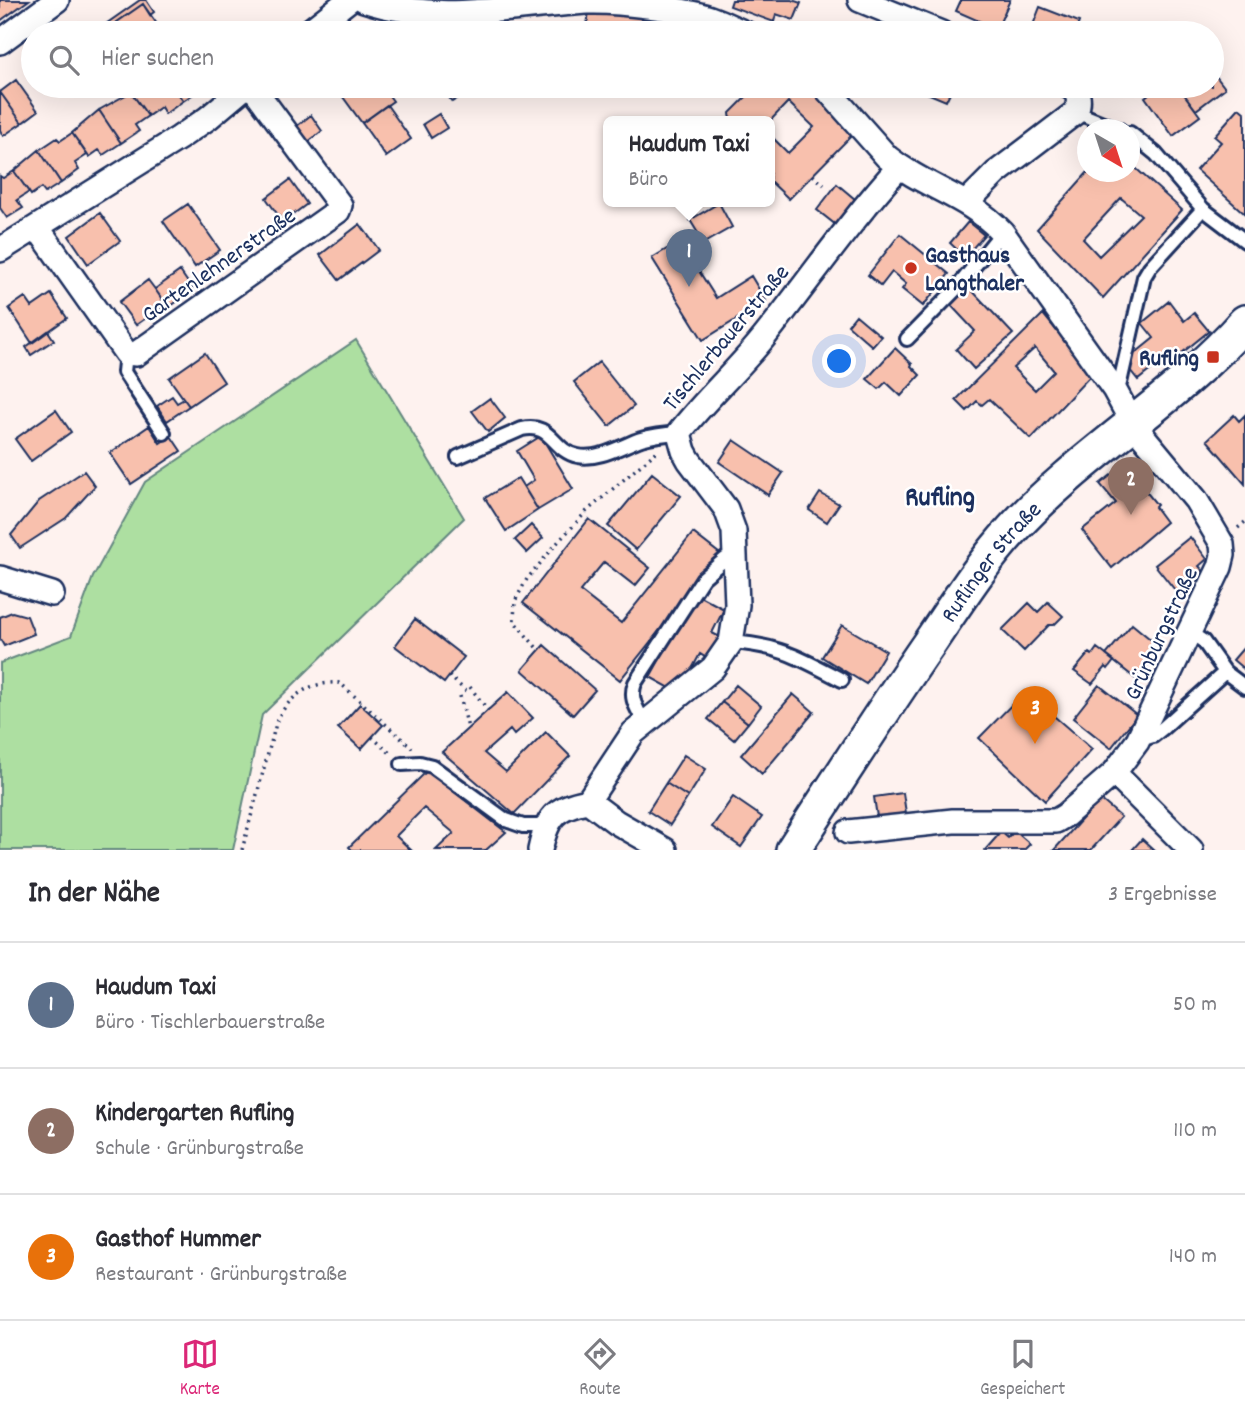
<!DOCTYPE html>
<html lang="de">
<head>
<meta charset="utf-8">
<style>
	body { margin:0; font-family:Dekko,sans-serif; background:#f7f7f7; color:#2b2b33 }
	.compass { position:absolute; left:1077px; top:119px; width:63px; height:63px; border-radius:50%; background:#fff; box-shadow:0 7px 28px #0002; rotate:141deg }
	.you { position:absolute; left:840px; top:362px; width:24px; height:24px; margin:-18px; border:5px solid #fff; border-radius:50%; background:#1a73e8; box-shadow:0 0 0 10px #1a73e833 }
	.badge { display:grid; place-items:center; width:46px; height:46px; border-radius:50%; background:#db2777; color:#fff; font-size:23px; font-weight:700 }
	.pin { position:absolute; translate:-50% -58px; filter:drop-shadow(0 2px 4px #0008) }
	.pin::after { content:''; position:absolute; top:37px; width:24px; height:21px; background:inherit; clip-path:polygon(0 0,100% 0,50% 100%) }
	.popup { position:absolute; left:603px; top:116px; width:172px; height:91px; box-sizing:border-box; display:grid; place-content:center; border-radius:10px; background:#fff; filter:drop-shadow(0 2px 5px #0005); font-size:23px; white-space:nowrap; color:#7c7c81 }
	.popup b { font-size:26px; color:#2b2b33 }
	.popup::after { content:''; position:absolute; left:50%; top:100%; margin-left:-14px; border:14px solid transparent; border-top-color:#fff }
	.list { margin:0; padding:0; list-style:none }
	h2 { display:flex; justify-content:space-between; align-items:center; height:91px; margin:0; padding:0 28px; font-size:30px }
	h2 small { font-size:23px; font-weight:400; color:#7c7c81 }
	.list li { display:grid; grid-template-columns:46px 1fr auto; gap:21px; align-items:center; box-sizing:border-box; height:126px; padding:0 28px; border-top:2px solid #e1e1e2 }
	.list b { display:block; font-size:26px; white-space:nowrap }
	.list p { margin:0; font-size:23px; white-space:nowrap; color:#7c7c81 }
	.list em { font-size:23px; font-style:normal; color:#7c7c81 }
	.icon { flex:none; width:38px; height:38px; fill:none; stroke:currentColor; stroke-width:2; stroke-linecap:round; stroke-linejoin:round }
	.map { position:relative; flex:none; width:1245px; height:850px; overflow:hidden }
	.search { position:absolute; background:#fff; box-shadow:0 7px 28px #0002; left:21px; right:21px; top:21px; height:77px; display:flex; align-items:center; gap:18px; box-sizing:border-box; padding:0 24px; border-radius:38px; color:#7c7c81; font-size:26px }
	.sheet { height:469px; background:#fff }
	nav { display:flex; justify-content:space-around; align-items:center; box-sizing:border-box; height:98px; border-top:2px solid #e1e1e2; background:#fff; font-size:19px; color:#7c7c81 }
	nav a { display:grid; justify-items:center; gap:4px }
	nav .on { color:#db2777 }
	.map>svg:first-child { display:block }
</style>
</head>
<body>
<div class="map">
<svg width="1245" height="850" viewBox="0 0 1245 850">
	<rect width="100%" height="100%" fill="#fef2ef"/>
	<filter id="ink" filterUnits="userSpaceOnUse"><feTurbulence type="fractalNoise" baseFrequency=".0143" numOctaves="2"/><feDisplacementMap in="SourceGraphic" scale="14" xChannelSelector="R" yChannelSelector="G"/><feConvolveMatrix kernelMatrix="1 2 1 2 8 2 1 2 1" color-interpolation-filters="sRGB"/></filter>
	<g filter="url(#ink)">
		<path fill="#addfa1" stroke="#648780" stroke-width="2" d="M356,340L464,518L262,715L233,850H0V663L71,636L93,577L145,482Z"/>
		<path fill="#f8c0ad" stroke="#1b2f5e" stroke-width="2" fill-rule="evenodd" d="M0,0H29L0,21Z
			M140,0H146L154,12L150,15L143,4L110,27L115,33H93Z
			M732,0H792L801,3L794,20L776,14L774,22L730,6Z
			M961,0H1010L997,29L956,11Z
			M143,4L159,27L149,33H115L110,27Z
			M1040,7L1079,22L1075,33H1030Z
			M589,11L674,22L669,33H586Z
			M395,20L404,33H367Z
			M1212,71L1225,88L1196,110L1178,86H1212Z
			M16,80L38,111L22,123L0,92Z
			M140,86H173L183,101L165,114L161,107L148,116L131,92Z
			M173,86H200L202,88L183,101Z
			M335,86H382L393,101L362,123Z
			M458,86L465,94L452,102L446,93Z
			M757,86H811L856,131L789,199L770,181V135L788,153L814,127L788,102L770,121H731L730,113Z
			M916,86H953L946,101L915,88Z
			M1160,86H1178L1200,116L1173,136L1145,97Z
			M0,92L22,123L3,136L0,130Z
			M131,92L148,116L135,125L139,131L121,143L99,110Z
			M387,105L411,139L386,157L362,123Z
			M1239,108L1245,113V214L1196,170L1221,142L1214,136Z
			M99,110L121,143L103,155L99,150L89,157L72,133Z
			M439,114L447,128L431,138L423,124Z
			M311,115L322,131L308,142L297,126Z
			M72,133L87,155L75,163L79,170L61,183L39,150L57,138L60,141Z
			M39,150L61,183L45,193L41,188L31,195L14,171Z
			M1130,163L1182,210L1103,298L1037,229L1088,172H1130ZM1121,198L1141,215L1099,256L1083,239Z
			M14,171L29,192L17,200L23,208L7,218L0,208V176L3,178Z
			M290,180L307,204L283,222L266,198Z
			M837,184L856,200L836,225L817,210Z
			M719,203L732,227L704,243L690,220Z
			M188,204L220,250L195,267L163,221Z
			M100,213L120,241L88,264L69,236Z
			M968,222L984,235L965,257L950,243Z
			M360,224L379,250L339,280L320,255Z
			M900,234L949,274L923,306L902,289L906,284L892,272L881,286L868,275Z
			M680,241L716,298L751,276L766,301L703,340L652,258Z
			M180,271L193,290L168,308L155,289Z
			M148,280L166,304L136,325L119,302Z
			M966,284L1013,334L974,369L956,349L975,331L947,301Z
			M51,294L67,318L32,343L9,308L25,297L32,307Z
			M1169,301L1184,321L1194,313L1209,331L1172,361L1168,356L1138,380L1130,370L1133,355L1154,338L1142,323Z
			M1043,314L1092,374L1031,439L989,399L982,405L977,401L967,411L956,400ZM1035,348L1054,371L1035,390L1013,368Z
			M856,315L881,336L872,346L848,325Z
			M48,331L54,340L31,355L26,347Z
			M895,348L912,364L911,366L920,375L901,396L886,382L879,389L867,379Z
			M205,353L224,382L189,406L169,378Z
			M599,362L634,406L609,426L574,382Z
			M172,396L177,403L184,399L189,406L167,421L157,406Z
			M490,398L505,418L488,432L472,411Z
			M56,410L71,432L31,461L15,439Z
			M1234,415L1239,421L1245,415V484L1207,440Z
			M149,426L160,443L171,436L181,451L131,484L110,453Z
			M541,436L573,489L538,510L524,487L534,480L517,451Z
			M734,440L783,473L768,495L719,462Z
			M1119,469L1126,478L1132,474L1157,505L1155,507L1166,522L1112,568L1082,530L1116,503L1100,484Z
			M84,471L95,486L66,518L20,548L11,535L39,501Z
			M652,473L681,496L636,550L608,526Z
			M518,478L538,510L506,531L485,498Z
			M820,493L839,504L827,522L809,510Z
			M589,519L650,568L635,586L604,562L580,591L621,623L693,533L720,554L620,680L523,603Z
			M531,525L543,538L527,553L515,540Z
			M1190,537L1207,559L1199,566L1205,573L1179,595L1155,565Z
			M696,594L724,609L712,633L720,637L708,659L700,654L679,693L650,677Z
			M1048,602L1063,616L1054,625H1049L1024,651L1002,630L1029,603L1038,612Z
			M12,612L27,616L34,634L4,646L0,639V617Z
			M415,619L464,657L444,683L395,646Z
			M1132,624L1161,648L1136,679L1106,655Z
			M842,625L886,651L866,684L822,657Z
			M544,645L595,690L573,715L522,670Z
			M1245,646V670L1233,660Z
			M1097,648L1114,661L1108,669L1106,667L1092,684L1074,671L1089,653L1092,655Z
			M736,685L761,706L748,723L722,702Z
			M1099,685L1137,715L1111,748L1073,718Z
			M1025,691L1092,749L1045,801L979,738Z
			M508,692L533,718L514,735L510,730L484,753L506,772L546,732L570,756L514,814L442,752Z
			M793,694L814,712L762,774L741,755Z
			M722,702L748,723L734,740L708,719Z
			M360,704L383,725L361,749L338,728Z
			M684,755L706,769L688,797L666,783Z
			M427,771L506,832L486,850H436L454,833L424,808L396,836L411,850H352L349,847Z
			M666,783L688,797L670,825L648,811Z
			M903,793L906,813L877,817L874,797Z
			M733,797L762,817L741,847L712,827Z
			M1100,799L1121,817L1091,850H1054Z
			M1015,831L1030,844L1024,850H985L1001,832L1008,838Z
			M1142,839L1154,850H1132Z"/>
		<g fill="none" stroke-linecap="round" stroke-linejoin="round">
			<g stroke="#1b2f5e" stroke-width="18">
				<path id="lane" d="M1076,112L1120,130
					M1203,209L1245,241
					M907,339L955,290L1002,232
					M126,353L124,372L164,433
					M1114,389L1120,383L1122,374L1144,277L1150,267L1203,209L1156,154L1130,133
					M458,457L522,429C552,422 552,451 578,456C599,460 621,446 641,439C654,435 666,434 679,433
					M1189,632L1203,641L1225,672L1245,687
					M731,642C779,645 802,659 842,680
					M644,722C637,708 629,699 635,683L703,578L725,559L737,557
					M1137,741L1153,736L1163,728L1225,672
					M402,764L420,763L432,766L506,820L523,826H545"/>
			</g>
			<g stroke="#1b2f5e" stroke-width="28">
				<path id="street" d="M364,0C438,25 513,6 588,2C618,1 682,9 710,18C722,22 733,28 745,33
					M860,0L941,33
					M307,33L349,0
					M0,42L57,0
					M824,86L887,157C925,188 967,195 1002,232L1114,389L1133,424L1196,500L1222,544L1223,555L1220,567L1137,742L1114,773L1066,815L1056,821H953L848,832
					M967,202L996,173L1076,112C1080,101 1080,92 1068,86
					M37,227L126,353L136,354L338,211L340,205L252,86
					M0,250L179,138L208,118L246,86
					M0,578L52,594
					M1114,773L1191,850
					M540,850C547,818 554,807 588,801
					M665,850L616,822L588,801L633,733L713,668L731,642L737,605L734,531L726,509L689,460L684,451L679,433C706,398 738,370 765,336C810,279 851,220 899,167"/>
			</g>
			<g stroke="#1b2f5e" stroke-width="38">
				<g id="secondary">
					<path id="s1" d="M793,850C838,780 883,710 930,642C956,604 981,564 1012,530C1082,453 1176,400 1245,322"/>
				</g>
			</g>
			<path stroke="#1b2f5e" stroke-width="3.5" stroke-dasharray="2 5" stroke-linecap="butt" d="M813,175L824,185
				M1238,528L1245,522
				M536,647L514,621L515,601L527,579L558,542L587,511L656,452
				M449,676L466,691
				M470,687L488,710
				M460,696L468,728
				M372,737L390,753
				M242,850L277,720C290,695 311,681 340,683L412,748"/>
			<use href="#lane" stroke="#fff" stroke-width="12"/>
			<use href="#street" stroke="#fff" stroke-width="23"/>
			<use href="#secondary" stroke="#fff" stroke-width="33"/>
		</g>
	</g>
	<g fill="#c8321e" stroke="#fff" stroke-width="2.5">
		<circle cx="911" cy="268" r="7"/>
		<rect x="1206" y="350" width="14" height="14" rx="3.5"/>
	</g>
	<g text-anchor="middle" stroke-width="5" stroke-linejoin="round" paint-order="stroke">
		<g font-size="24" font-weight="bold" fill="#1b2f5e" stroke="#fff" text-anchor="start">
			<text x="925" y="262">Gasthaus<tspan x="925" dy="28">Langthaler</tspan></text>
			<text x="1199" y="365" text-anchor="end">Rufling</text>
		</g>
		<g font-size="24" fill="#1b2f5e" stroke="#fff">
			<text transform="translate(218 264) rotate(-35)" y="8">Gartenlehnerstraße</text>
			<text transform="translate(725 337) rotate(-50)" y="8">Tischlerbauerstraße</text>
			<text dy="8" stroke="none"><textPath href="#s1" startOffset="350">Ruflinger Straße</textPath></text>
			<text transform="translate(1160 633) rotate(-65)" y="8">Grünburgstraße</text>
		</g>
		<g font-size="28" font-weight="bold" fill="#1b2f5e" stroke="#fff">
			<text x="940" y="505">Rufling</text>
		</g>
	</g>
</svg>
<svg class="compass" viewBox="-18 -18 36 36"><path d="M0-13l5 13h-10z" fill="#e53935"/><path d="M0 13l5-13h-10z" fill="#7c7c81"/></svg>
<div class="you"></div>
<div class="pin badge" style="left:689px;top:287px;background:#5c6f8a">1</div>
<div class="popup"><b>Haudum Taxi</b>Büro</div>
<div class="pin badge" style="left:1131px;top:515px;background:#8d6e63">2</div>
<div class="pin badge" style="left:1035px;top:744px;background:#e8710a">3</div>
<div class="search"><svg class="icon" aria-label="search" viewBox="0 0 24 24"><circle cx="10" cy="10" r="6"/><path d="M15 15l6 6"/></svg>Hier suchen</div>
</div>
<section class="sheet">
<h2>In der Nähe<small>3 Ergebnisse</small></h2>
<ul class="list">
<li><span class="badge" style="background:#5c6f8a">1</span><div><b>Haudum Taxi</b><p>Büro · Tischlerbauerstraße</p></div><em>50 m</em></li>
<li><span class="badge" style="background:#8d6e63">2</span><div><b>Kindergarten Rufling</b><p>Schule · Grünburgstraße</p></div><em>110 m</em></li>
<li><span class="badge" style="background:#e8710a">3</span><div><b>Gasthof Hummer</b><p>Restaurant · Grünburgstraße</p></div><em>140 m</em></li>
</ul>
</section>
<nav>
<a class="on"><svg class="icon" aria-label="map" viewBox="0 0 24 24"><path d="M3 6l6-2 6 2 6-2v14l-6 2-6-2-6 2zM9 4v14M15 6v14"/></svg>Karte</a>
<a><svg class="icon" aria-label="directions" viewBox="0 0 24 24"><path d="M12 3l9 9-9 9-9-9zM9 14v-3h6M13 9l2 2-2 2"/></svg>Route</a>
<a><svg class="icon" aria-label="saved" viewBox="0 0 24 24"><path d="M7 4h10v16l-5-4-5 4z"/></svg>Gespeichert</a>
</nav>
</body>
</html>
